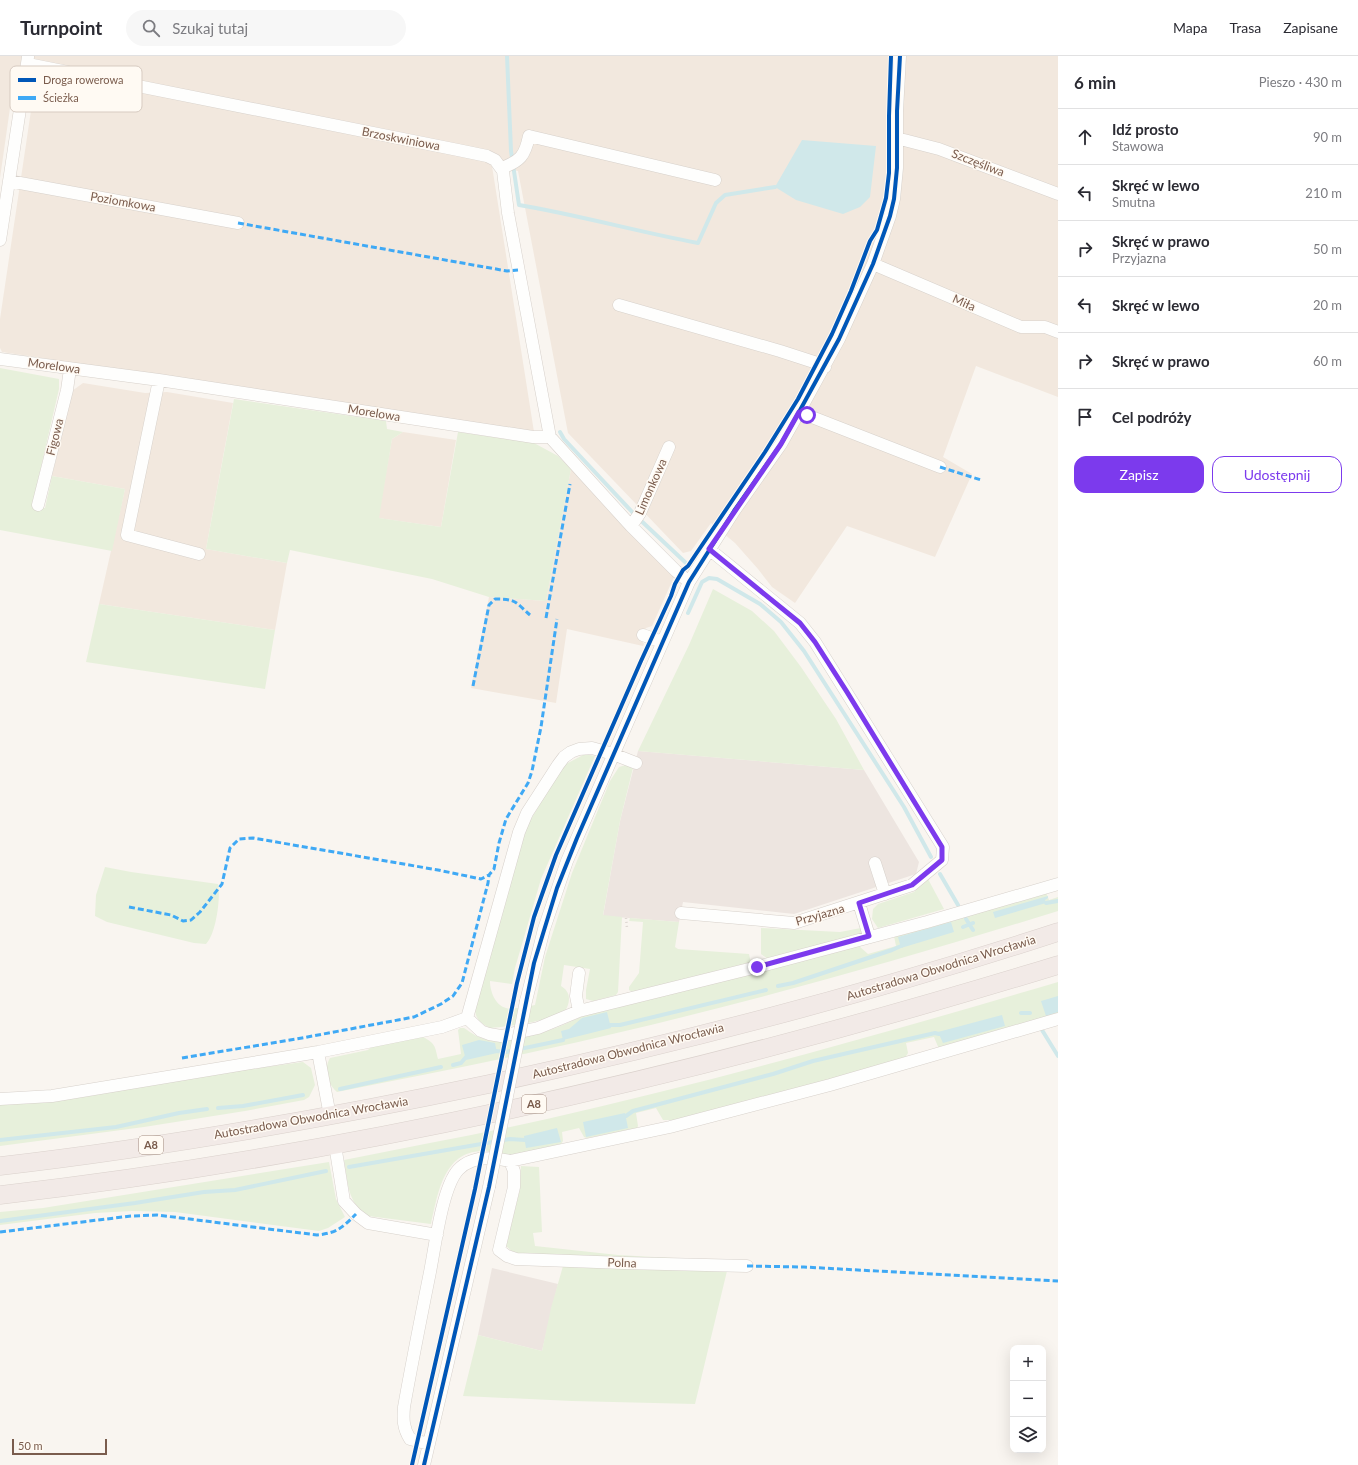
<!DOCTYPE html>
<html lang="pl">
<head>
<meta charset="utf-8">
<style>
	body { margin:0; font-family:Lato,sans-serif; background:#f7f7f7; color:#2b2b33 }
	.controls { position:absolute; right:12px; bottom:12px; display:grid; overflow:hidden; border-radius:8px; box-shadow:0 4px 16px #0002 }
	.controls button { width:36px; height:36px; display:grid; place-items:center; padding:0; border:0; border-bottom:1px solid #e1e1e2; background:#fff; color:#2b2b33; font:20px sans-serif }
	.scale { position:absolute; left:12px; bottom:10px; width:95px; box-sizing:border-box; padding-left:4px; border:2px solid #7a5c4d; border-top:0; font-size:11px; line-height:14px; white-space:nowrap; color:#7a5c4d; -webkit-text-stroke:3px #fffaf3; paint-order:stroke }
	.stop { position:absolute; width:12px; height:12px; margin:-9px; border:3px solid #7c3aed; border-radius:50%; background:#fff }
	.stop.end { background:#7c3aed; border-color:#fff; box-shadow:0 1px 4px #0008 }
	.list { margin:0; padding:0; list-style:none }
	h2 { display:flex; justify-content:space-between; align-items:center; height:52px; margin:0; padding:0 16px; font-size:17px }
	h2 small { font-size:13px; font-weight:400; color:#7c7c81 }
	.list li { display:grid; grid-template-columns:26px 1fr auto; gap:12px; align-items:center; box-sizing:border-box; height:56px; padding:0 16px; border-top:1px solid #e1e1e2 }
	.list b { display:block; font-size:15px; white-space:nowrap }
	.list p { margin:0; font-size:13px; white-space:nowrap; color:#7c7c81 }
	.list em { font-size:13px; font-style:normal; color:#7c7c81 }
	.actions { display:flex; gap:8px; padding:12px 16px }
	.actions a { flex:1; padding:9px 0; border:1px solid #7c3aed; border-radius:12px; text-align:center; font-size:14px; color:#7c3aed }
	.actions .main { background:#7c3aed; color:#fff }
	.icon { flex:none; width:22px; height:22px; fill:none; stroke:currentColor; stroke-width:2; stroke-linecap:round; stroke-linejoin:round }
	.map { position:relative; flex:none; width:1058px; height:1409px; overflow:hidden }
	header { display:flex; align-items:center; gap:24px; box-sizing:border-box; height:56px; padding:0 20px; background:#fff; border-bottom:1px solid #e1e1e2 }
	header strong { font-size:19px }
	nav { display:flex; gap:22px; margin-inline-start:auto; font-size:14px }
	.search { width:280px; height:36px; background:#f7f7f7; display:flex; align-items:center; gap:10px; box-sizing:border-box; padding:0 14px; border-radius:22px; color:#7c7c81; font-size:15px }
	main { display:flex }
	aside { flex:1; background:#fff }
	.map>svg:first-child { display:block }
</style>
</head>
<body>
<header>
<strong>Turnpoint</strong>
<div class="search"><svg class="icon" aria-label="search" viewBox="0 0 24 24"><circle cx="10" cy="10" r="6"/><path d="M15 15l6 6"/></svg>Szukaj tutaj</div>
<nav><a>Mapa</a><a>Trasa</a><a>Zapisane</a></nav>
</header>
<main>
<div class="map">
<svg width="1058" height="1409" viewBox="0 0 1058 1409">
	<rect width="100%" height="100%" fill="#f9f5f0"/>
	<path fill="#f2e8de" d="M0,0H1058V341L976,310L943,401L972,418L935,501L847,470L795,547L772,531L758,513L735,487L711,467L691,495L683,497L568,377L518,115L492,110L534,376L2,296L0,292V263L36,21L15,17L0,122Z
		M83,327L145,337L167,336L233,347L206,493L287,507L275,574L99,548L125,433L52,420L72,335Z
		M403,376L456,384L441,471L378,462L392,383Z
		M571,413L674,521L652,570L646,572L641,583L644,588L643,590L567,573L556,647L471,632L489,541L546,545Z"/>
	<path fill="#ede5e0" d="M638,695L864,714L919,806L916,818L794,858L683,846L679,866L603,860L620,765Z
		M492,1212L558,1228L542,1295L478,1279Z"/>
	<path fill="#e7f0db" d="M0,312L59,323V333L32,450L45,452L52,420L125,433L112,495L0,474Z
		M234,343L386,365L387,373L403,376L392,383L379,462L441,471L458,376L534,387L558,400L571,413L546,545L489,541L432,523L290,494L287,507L206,493Z
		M713,533L752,555L774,575L801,611L836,663L864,714L638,695L689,589Z
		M99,548L275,574L265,633L86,606Z
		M585,698L595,700L541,823L515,912L512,928L490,925C490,935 495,949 506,952C512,954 528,950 535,949L545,901L572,817L610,725L619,711L626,709L633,712L620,765L603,859L622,861L618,936L616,939L593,945L586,943V934L590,913L564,909L561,930C566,933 569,937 569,943C569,947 567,952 565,955C555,964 506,971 491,972C481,968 475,963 475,952L527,770L556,721L566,708Z
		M105,811L131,816L218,828C221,841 216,878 206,888L194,887L107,866L95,860L96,839Z
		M928,823L944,853L878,872L872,863L873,853L878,848L914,836Z
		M1046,836L1049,844L1058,841V855C888,908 716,956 542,994C474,1009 406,1022 337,1036C327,1027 323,1014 330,1002L368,994L372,990L423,981C435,987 435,990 438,1003L461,998L458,974L460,972H464C471,977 479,982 488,984C496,986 505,984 513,983C539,979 559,972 582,960L859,890L868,898L896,890L894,880Z
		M630,862L679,866L675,891L678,893L749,898L751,907L632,936L629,934V931L639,917L643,866L629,865Z
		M761,872L840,876L861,872V877L768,903L761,898Z
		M1058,926V958L939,993L934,981L906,987L908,997L905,1002L760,1043L674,1064H663L656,1052L636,1057L638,1070L637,1072L587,1082L584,1081L579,1072L562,1076L563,1085L561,1088L516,1098C504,1100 493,1094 482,1095C443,1096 438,1138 431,1168L368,1160C347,1147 348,1126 344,1104C412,1090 480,1078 547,1063C719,1024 889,976 1058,926Z
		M303,1006L311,1012L315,1029L309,1041L304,1044L245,1055L144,1071L0,1090V1049L258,1010L266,1011Z
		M329,1106L336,1143L345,1161L328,1172L319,1175L175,1156L132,1155L95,1157L0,1169V1156L43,1152Z
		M521,1110L539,1111L542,1176L533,1177L535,1190L618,1199L710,1204L516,1199L506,1190L520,1133Z
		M563,1210L727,1215L695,1348L572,1345L463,1340L478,1279L542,1295L551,1252Z"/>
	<path fill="#d0e8ea" d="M802,84L876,90L870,141L860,151L843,158L796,144L775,131Z
		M1048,840V842L1045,844L1046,847L995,862L993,856Z
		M951,866L954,876L901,892L898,881Z
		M1058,940V956L1046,960L1041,945Z
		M607,956L611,972L563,984L561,975L569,973L582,962Z
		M1002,959L1005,970L943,987L938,976Z
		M479,984L495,987L497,997L466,1004L462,989Z
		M625,1057L628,1072L586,1081L583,1066Z
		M557,1072L561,1086L526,1092L524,1080Z"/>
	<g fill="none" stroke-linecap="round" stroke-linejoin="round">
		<path stroke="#d0e8ea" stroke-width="4" d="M507,0L511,95L519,149C579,159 638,176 698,187L716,147L725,139L775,131
			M560,376L564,383L635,459L686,507
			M688,557L702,526L709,522L717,523L760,548L781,566L804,595L904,751L931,801
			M940,818L958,849
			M1046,847L1058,845
			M966,863L973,874
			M963,871L973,867
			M778,930L793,927L892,894L901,890
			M1021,957H1030
			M610,969H620L766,934
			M1042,974L1058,1000
			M496,995L506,996L563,984
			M453,1009L461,1007L466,1001
			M340,1033L441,1011
			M218,1052L243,1050L303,1039
			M626,1060L633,1055L773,1018L813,1005L935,977L939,978
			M0,1084L116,1071L179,1057L207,1053
			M349,1111L510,1083L525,1084
			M0,1165L135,1147L204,1136L235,1134L326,1115"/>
		<g stroke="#d7d1cb" stroke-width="13">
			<path id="minor" d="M28,8L458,94L487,100L495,104L503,115L508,157L550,381
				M897,84H904L939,93L1058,138
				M502,112C520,105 525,100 529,80L715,124
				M9,125L238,167
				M0,184L28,1
				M873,208L1021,271H1045L1058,276
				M619,249L780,295L817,307L825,311
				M0,303L159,324L533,381H550L631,470L676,515L689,526
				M159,324L127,479L199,498
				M799,356L940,411
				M38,449L67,334L70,313
				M631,470L640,457L669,391
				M643,579L662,586
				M875,807L885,838
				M859,847L869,880
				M681,857L794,867L912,829L942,804L943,791L815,586L800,567L709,493
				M579,917L576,940L579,955
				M526,945L544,873L567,805L689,526L734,455L781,388L799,356L839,283L873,208L890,160L894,143L897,112V55L900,0
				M467,962L481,975L489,978L501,980L538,972L579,955L757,911L927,866L1058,828
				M467,962L519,776L527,757L558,709L564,701L571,696L579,693L592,692L613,698L636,707
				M318,996L330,1060
				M0,1043L52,1040L318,996L442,971L467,962
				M335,1089L344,1145L356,1158L368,1167L437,1179
				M510,1105L670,1071L830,1029L1058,963
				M429,1388L410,1383C403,1372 403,1363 404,1351C412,1306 421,1261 430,1216C435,1191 442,1132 458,1114C471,1100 493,1101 510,1105L514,1115V1131L499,1194L507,1200L516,1203L624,1207L747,1210
				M424,1409L489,1131"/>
		</g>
		<g stroke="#dad1cc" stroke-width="19">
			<path id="highway" d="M0,1110C164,1091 328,1062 489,1028C681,987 871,937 1058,876
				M0,1139C359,1098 713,1015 1058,909"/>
		</g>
		<path stroke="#dcd5d0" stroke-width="2.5" stroke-dasharray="1 3" stroke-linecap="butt" d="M626,862L627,872"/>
		<use href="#minor" stroke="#fefefd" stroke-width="12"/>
		<use href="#highway" stroke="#f2eae7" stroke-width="18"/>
		<g stroke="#d7d1cb" stroke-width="13" stroke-linecap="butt">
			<path id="minor-bridge" d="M489,1131L526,945"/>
		</g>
		<use href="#minor-bridge" stroke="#fefefd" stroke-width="12"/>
		<path stroke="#3fa9f5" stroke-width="3" stroke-dasharray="6 3" stroke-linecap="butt" d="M238,167L507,215L518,214
			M940,411L981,424
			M546,562L570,428
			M473,630L489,549L495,543C517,543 515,546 530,559
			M129,851L171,859L183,865L191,864L200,856L222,828L230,792L239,783L253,782L438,814L481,823L489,819L494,813L499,787L506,763L528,727L532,715L541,671L557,563
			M182,1002L302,982L414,961L441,948L453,940L462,927L488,827L489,819
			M0,1176L131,1160L157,1159L317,1179C337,1177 342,1172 356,1158
			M747,1210L804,1211L1058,1225"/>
		<g stroke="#fffaf3" stroke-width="6">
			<path id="cycleway" d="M412,1409L475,1133L517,927L534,861L556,799L641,605L671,540L675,528L683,514L688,510L696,498L765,396L798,343L832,278L851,235L870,185L877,174L886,142L889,117V60L891,0
				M424,1409L489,1131L534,907L557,832L577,782L689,526L734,455L781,388L799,356L839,283L873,208L890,160L894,143L897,112V55L900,0"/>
		</g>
		<use href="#cycleway" stroke="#0057b8" stroke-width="4"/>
	</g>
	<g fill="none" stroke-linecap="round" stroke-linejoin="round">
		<path stroke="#7c3aed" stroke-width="5" d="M757,911L869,880L859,847L912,829L942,804V791L847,636L815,586L800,567L709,493L781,388L799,356L807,359"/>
	</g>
	<g text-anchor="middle" stroke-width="3" stroke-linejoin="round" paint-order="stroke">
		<g fill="#fffaf3" stroke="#a28b7f" stroke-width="1">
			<rect x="522" y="1039" width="24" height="18" rx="3"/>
			<rect x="139" y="1080" width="24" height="18" rx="3"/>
		</g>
		<g font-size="11" font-weight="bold" fill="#7a5c4d">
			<text x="534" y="1052">A8</text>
			<text x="151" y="1093">A8</text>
		</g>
		<g font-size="12" fill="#7a5c4d" stroke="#fffaf3">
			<text transform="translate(401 83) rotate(11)" y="4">Brzoskwiniowa</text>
			<text transform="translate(978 107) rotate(21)" y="4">Szczęśliwa</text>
			<text transform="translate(123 146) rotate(10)" y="4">Poziomkowa</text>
			<text transform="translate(964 247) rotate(24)" y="4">Miła</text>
			<text transform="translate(54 310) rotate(8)" y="4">Morelowa</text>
			<text transform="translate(374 357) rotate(9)" y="4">Morelowa</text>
			<text transform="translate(55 381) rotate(-76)" y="4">Figowa</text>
			<text transform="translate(651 431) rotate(-66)" y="4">Limonkowa</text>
			<text transform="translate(820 859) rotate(-16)" y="4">Przyjazna</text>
			<text transform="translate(941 912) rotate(-17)" y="4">Autostradowa Obwodnica Wrocławia</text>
			<text transform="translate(628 995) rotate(-14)" y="4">Autostradowa Obwodnica Wrocławia</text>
			<text transform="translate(311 1062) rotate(-10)" y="4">Autostradowa Obwodnica Wrocławia</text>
			<text transform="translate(622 1207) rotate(2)" y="4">Polna</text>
		</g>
	</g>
	<rect x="10" y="10" width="132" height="46" rx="6" fill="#fffaf3" stroke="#d7cbc1" stroke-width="1"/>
	<rect x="18" y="22" width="18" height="4" fill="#0057b8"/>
	<rect x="18" y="40" width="18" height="4" fill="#3fa9f5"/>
	<g font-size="11" fill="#7a5c4d">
		<text x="43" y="28">Droga rowerowa</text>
		<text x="43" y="46">Ścieżka</text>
	</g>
</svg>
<div class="controls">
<button>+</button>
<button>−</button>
<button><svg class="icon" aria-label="layers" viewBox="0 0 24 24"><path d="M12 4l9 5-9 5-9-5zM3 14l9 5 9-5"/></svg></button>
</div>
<div class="scale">50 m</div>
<div class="stop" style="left:807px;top:359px"></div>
<div class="stop end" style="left:757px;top:911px"></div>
</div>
<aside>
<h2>6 min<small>Pieszo · 430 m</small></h2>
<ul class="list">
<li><svg class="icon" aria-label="ahead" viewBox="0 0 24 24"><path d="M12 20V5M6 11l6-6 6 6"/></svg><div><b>Idź prosto</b><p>Stawowa</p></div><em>90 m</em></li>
<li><svg class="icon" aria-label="left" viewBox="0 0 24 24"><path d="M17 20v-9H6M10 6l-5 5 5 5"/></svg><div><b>Skręć w lewo</b><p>Smutna</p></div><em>210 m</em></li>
<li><svg class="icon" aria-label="right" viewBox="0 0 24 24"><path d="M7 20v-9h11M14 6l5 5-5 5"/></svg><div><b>Skręć w prawo</b><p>Przyjazna</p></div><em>50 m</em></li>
<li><svg class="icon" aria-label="left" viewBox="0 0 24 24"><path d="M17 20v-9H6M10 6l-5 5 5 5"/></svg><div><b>Skręć w lewo</b></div><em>20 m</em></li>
<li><svg class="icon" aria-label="right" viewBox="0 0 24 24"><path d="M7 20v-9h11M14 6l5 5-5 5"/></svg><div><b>Skręć w prawo</b></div><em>60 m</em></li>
<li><svg class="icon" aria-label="arrive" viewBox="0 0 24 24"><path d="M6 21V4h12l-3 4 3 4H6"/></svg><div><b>Cel podróży</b></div></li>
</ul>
<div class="actions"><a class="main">Zapisz</a><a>Udostępnij</a></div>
</aside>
</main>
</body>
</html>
